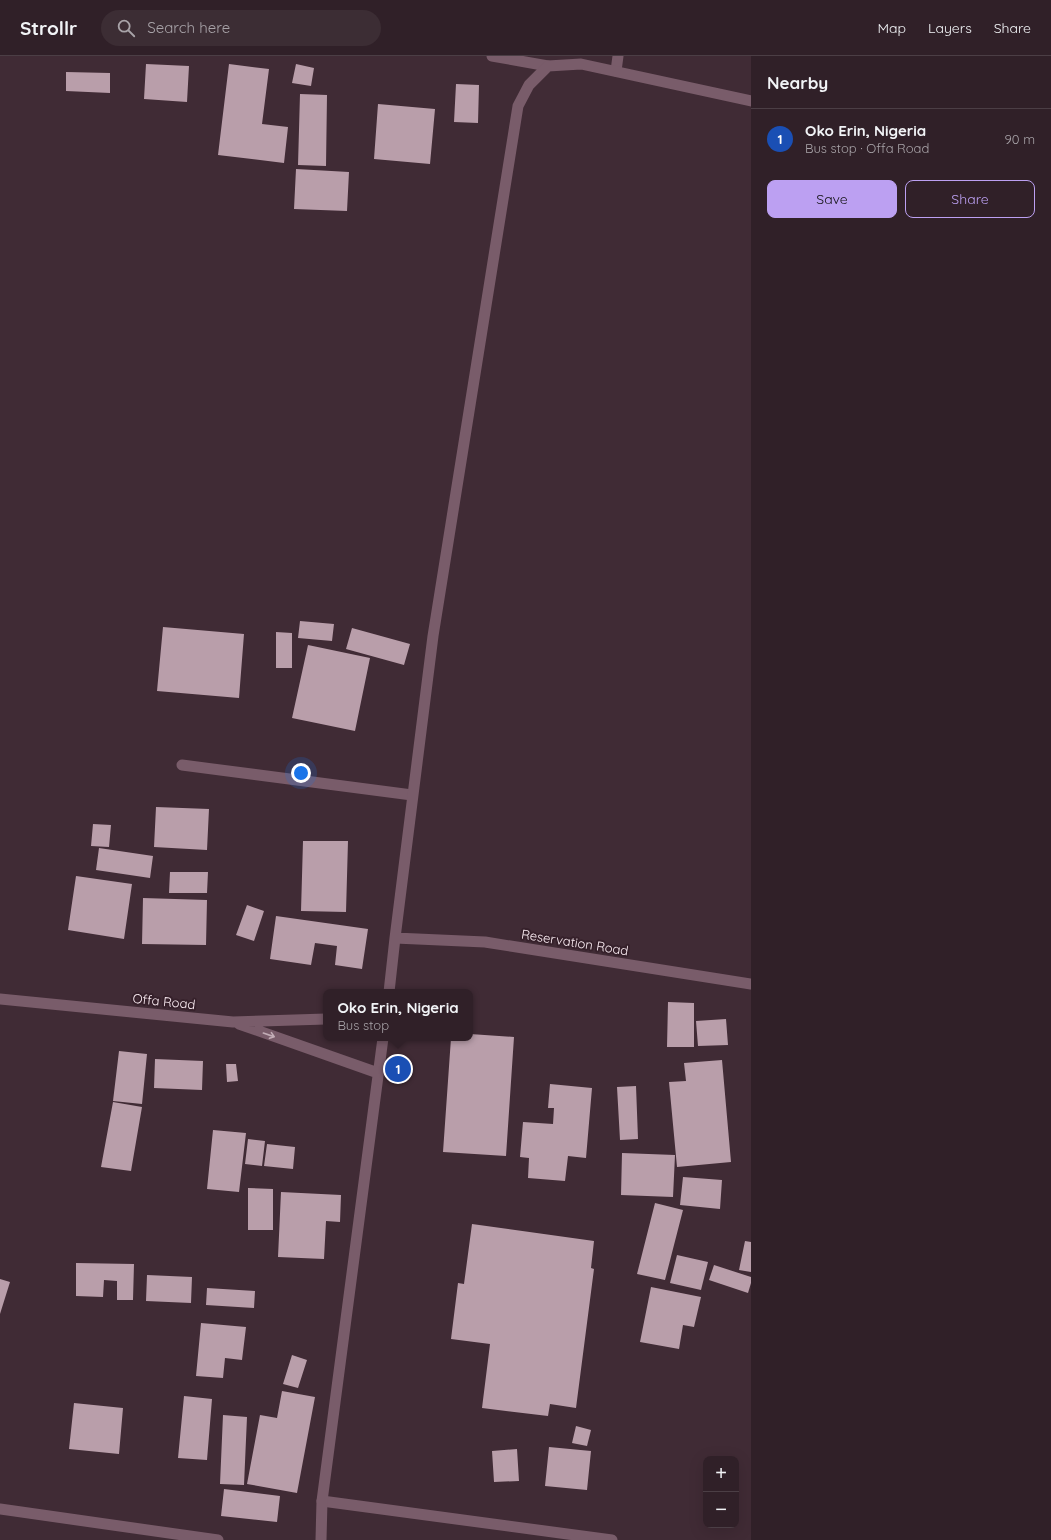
<!DOCTYPE html>
<html lang="en">
<head>
<meta charset="utf-8">
<style>
	body { margin:0; font-family:Quicksand,sans-serif; background:#3c2d34; color:#f1f3f6 }
	.controls { position:absolute; right:12px; bottom:12px; display:grid; overflow:hidden; border-radius:8px; box-shadow:0 4px 16px #0002 }
	.controls button { width:36px; height:36px; display:grid; place-items:center; padding:0; border:0; border-bottom:1px solid #4b3e45; background:#302028; color:#f1f3f6; font:20px sans-serif }
	.you { position:absolute; left:301px; top:717px; width:14px; height:14px; margin:-10px; border:3px solid #fff; border-radius:50%; background:#1a73e8; box-shadow:0 0 0 6px #1a73e833 }
	.badge { display:grid; place-items:center; width:26px; height:26px; border-radius:50%; background:#bca0f2; color:#fff; font-size:13px; font-weight:700 }
	.pin { position:absolute; translate:-50% -50%; border:2px solid #fff; box-shadow:0 1px 4px #0006 }
	.popup { position:absolute; left:323px; top:933px; width:150px; height:52px; box-sizing:border-box; display:grid; place-content:center; border-radius:8px; background:#302028; filter:drop-shadow(0 1px 3px #0005); font-size:13px; white-space:nowrap; color:#a8a3a8 }
	.popup b { font-size:15px; color:#f1f3f6 }
	.popup::after { content:''; position:absolute; left:50%; top:100%; margin-left:-8px; border:8px solid transparent; border-top-color:#302028 }
	.list { margin:0; padding:0; list-style:none }
	h2 { display:flex; justify-content:space-between; align-items:center; height:52px; margin:0; padding:0 16px; font-size:17px }
	h2 small { font-size:13px; font-weight:400; color:#a8a3a8 }
	.list li { display:grid; grid-template-columns:26px 1fr auto; gap:12px; align-items:center; box-sizing:border-box; height:60px; padding:0 16px; border-top:1px solid #4b3e45 }
	.list b { display:block; font-size:15px; white-space:nowrap }
	.list p { margin:0; font-size:13px; white-space:nowrap; color:#a8a3a8 }
	.list em { font-size:13px; font-style:normal; color:#a8a3a8 }
	.actions { display:flex; gap:8px; padding:12px 16px }
	.actions a { flex:1; padding:9px 0; border:1px solid #bca0f2; border-radius:8px; text-align:center; font-size:14px; color:#bca0f2 }
	.actions .main { background:#bca0f2; color:#111 }
	.icon { flex:none; width:22px; height:22px; fill:none; stroke:currentColor; stroke-width:2; stroke-linecap:round; stroke-linejoin:round }
	.map { position:relative; flex:none; width:751px; height:1484px; overflow:hidden }
	header { display:flex; align-items:center; gap:24px; box-sizing:border-box; height:56px; padding:0 20px; background:#302028; border-bottom:1px solid #4b3e45 }
	header strong { font-size:19px }
	nav { display:flex; gap:22px; margin-inline-start:auto; font-size:14px }
	.search { width:280px; height:36px; background:#3c2d34; display:flex; align-items:center; gap:10px; box-sizing:border-box; padding:0 14px; border-radius:22px; color:#a8a3a8; font-size:15px }
	main { display:flex }
	aside { flex:1; background:#302028 }
	.map>svg:first-child { display:block }
</style>
</head>
<body>
<header>
<strong>Strollr</strong>
<div class="search"><svg class="icon" aria-label="search" viewBox="0 0 24 24"><circle cx="10" cy="10" r="6"/><path d="M15 15l6 6"/></svg>Search here</div>
<nav><a>Map</a><a>Layers</a><a>Share</a></nav>
</header>
<main>
<div class="map">
<svg width="751" height="1484" viewBox="0 0 751 1484">
	<rect width="100%" height="100%" fill="#402b35"/>
	<path fill="#b99eaa" d="M146,8L189,10L187,46L144,43Z
		M229,8L269,13L262,68L288,71L284,107L218,99Z
		M296,8L314,12L311,30L292,27Z
		M66,16L110,17V37L66,35Z
		M456,28L479,29L478,67L454,66Z
		M300,38L327,39L326,110L298,109Z
		M378,48L435,53L430,108L374,103Z
		M296,113L349,116L347,155L294,153Z
		M300,565L334,568L332,585L298,582Z
		M163,571L244,578L239,642L157,635Z
		M352,572L410,588L404,609L346,593Z
		M276,576L292,577V612H276Z
		M308,589L370,602L355,675L292,662Z
		M156,751L209,753L207,794L154,791Z
		M93,768L111,769L109,791L91,790Z
		M303,785H348L346,856L301,855Z
		M99,792L153,800L150,822L96,814Z
		M170,816H208L207,837H169Z
		M76,820L132,828L124,883L68,874Z
		M143,842L207,844L206,889L142,888Z
		M247,849L264,855L254,885L236,879Z
		M276,860L368,873L362,913L335,909L337,890L315,887L311,909L270,903Z
		M668,946L694,947V991H667Z
		M726,963L728,989L698,990L696,965Z
		M470,978L514,981L506,1100L443,1096L451,982H470Z
		M119,995L147,998L142,1048L113,1045Z
		M155,1003L203,1005L202,1034L154,1032Z
		M722,1004L731,1106L677,1111L669,1026L686,1025L684,1007Z
		M226,1008H236L238,1025L227,1026Z
		M550,1028L592,1032L586,1102L568,1100L565,1125L528,1122L529,1102L520,1101L523,1066L553,1068L554,1052H548Z
		M636,1030L638,1083L620,1084L617,1031Z
		M113,1046L142,1051L131,1115L101,1111Z
		M213,1074L246,1077L239,1136L207,1133Z
		M248,1083L265,1085L262,1110L245,1108Z
		M267,1088L295,1091L293,1113L264,1110Z
		M622,1097L675,1099L673,1141L621,1139Z
		M683,1121L722,1124L720,1153L680,1149Z
		M248,1132L273,1133V1174H248Z
		M281,1136L341,1139L340,1166L326,1165L324,1203L278,1201Z
		M655,1147L683,1154L665,1224L637,1218Z
		M472,1168L594,1185L591,1212L594,1213L576,1352L550,1348L548,1360L482,1352L490,1288L451,1283L458,1227L464,1228Z
		M745,1185L751,1186V1216L739,1214Z
		M677,1199L708,1206L701,1234L670,1227Z
		M76,1207L134,1208L133,1244H117V1225L104,1224L103,1241L76,1240Z
		M714,1209L751,1221V1227L748,1237L709,1224Z
		M147,1219L192,1221L191,1247L146,1245Z
		M0,1223L10,1226L0,1258Z
		M651,1231L701,1241L694,1271L683,1269L679,1293L640,1286Z
		M207,1232L255,1235L254,1252L206,1249Z
		M201,1267L246,1271L242,1304L225,1302L223,1322L196,1320Z
		M292,1299L307,1304L298,1332L283,1328Z
		M282,1335L315,1341L297,1437L247,1428L260,1359L277,1362Z
		M184,1340L212,1343L207,1404L178,1402Z
		M74,1347L123,1352L119,1398L69,1393Z
		M223,1359L247,1361L244,1429L220,1428Z
		M576,1370L591,1374L587,1390L572,1387Z
		M549,1391L591,1395L587,1434L545,1430Z
		M517,1393L519,1425L494,1426L492,1395Z
		M224,1433L280,1440L277,1466L221,1460Z"/>
	<g fill="none" stroke-linecap="round" stroke-linejoin="round">
		<path stroke="#795c6a" stroke-width="11" d="M492,0L548,10
			M616,15L618,0
			M182,709L412,739
			M322,1445L612,1484
			M0,1453L218,1484"/>
		<path stroke="#795c6a" stroke-width="11" d="M395,882L485,886L751,928
			M389,936L395,882L433,580L518,50L529,29L548,10L581,8L751,45
			M0,943L233,966L326,963
			M239,968L378,1017
			M321,1484L322,1445L383,982"/>
	</g>
	<defs><path id="oneway-shaft" d="M-6 0H5M1.5-3L5.5 0L1.5 3" fill="none" stroke-width="1.6" stroke-linecap="round" stroke-linejoin="round"/></defs>
	<use stroke="#c2adb6" href="#oneway-shaft" transform="translate(269 979) rotate(19)"/>
	<g text-anchor="middle" stroke-width="4" stroke-linejoin="round" paint-order="stroke">
		<g font-size="13" fill="#fdeff5" stroke="#36212b">
			<text transform="translate(575 886) rotate(9)" y="5">Reservation Road</text>
			<text transform="translate(164 945) rotate(6)" y="5">Offa Road</text>
		</g>
	</g>
</svg>
<div class="controls">
<button>+</button>
<button>−</button>
</div>
<div class="you"></div>
<div class="pin badge" style="left:398px;top:1013px;background:#1a4fb4">1</div>
<div class="popup"><b>Oko Erin, Nigeria</b>Bus stop</div>
</div>
<aside>
<h2>Nearby<small></small></h2>
<ul class="list">
<li><span class="badge" style="background:#1a4fb4">1</span><div><b>Oko Erin, Nigeria</b><p>Bus stop · Offa Road</p></div><em>90 m</em></li>
</ul>
<div class="actions"><a class="main">Save</a><a>Share</a></div>
</aside>
</main>
</body>
</html>
